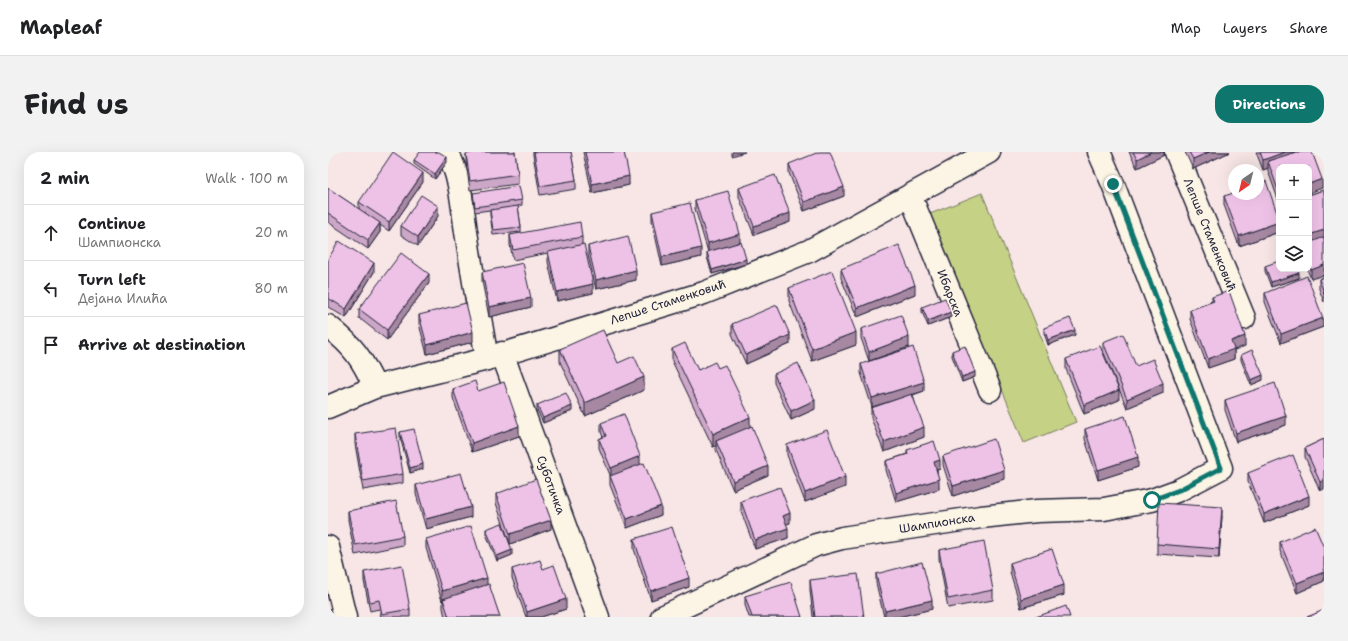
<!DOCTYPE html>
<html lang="en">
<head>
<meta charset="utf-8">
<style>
	body { margin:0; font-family:"Shantell Sans",sans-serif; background:#f2f2f2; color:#202124 }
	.controls { position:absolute; right:12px; top:12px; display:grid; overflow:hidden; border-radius:8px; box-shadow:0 4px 16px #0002 }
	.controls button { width:36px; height:36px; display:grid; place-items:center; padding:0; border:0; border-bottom:1px solid #e0e0e0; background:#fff; color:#202124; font:20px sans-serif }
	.compass { position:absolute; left:900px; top:12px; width:36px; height:36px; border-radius:50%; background:#fff; box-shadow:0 4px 16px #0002; rotate:215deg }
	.stop { position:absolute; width:12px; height:12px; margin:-9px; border:3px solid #0f766e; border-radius:50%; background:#fff }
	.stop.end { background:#0f766e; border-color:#fff; box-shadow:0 1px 4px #0008 }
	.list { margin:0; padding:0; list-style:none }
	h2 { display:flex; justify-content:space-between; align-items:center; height:52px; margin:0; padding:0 16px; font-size:17px }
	h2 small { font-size:13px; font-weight:400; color:#757577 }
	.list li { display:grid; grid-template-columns:26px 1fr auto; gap:12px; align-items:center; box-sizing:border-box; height:56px; padding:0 16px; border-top:1px solid #e0e0e0 }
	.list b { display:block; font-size:15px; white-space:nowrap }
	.list p { margin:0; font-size:13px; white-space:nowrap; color:#757577 }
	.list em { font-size:13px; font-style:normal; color:#757577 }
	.icon { flex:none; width:22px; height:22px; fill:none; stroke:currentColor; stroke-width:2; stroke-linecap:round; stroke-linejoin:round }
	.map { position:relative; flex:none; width:996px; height:465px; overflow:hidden; border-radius:16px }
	header { display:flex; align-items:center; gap:24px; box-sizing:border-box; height:56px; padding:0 20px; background:#fff; border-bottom:1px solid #e0e0e0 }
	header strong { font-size:19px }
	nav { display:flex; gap:22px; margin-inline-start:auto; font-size:14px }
	.intro { display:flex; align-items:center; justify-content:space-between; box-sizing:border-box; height:96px; padding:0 24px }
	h1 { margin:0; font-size:28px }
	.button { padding:10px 18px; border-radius:16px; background:#0f766e; color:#fff; font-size:14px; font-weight:700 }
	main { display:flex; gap:24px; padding:0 24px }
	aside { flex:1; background:#fff; border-radius:16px; box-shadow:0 4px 16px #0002 }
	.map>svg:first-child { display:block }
</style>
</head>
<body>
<header>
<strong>Mapleaf</strong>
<nav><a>Map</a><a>Layers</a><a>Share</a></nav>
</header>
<div class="intro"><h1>Find us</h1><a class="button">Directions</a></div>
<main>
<aside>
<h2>2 min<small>Walk · 100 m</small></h2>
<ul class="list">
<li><svg class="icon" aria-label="ahead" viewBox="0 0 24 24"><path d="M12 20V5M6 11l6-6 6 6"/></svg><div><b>Continue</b><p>Шампионска</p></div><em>20 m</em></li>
<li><svg class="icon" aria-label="left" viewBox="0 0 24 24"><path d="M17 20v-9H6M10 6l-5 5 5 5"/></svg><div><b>Turn left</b><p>Дејана Илића</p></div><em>80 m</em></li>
<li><svg class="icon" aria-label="arrive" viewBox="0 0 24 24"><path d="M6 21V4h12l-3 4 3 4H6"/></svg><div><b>Arrive at destination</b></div></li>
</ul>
</aside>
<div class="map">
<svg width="996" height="465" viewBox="0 0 996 465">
	<rect width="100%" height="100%" fill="#f8e6e6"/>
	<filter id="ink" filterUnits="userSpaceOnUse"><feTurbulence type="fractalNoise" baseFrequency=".025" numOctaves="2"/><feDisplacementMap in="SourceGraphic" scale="8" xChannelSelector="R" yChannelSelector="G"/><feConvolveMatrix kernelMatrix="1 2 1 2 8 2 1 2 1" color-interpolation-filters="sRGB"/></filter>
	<g filter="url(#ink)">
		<path fill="#c5d285" stroke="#747a60" d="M654,41L748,270L696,291L602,62Z"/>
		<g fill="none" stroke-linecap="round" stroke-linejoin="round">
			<g stroke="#22223b" stroke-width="25">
				<path id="street" d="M119,0C134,27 134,56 139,86C145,126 152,166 159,207
					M848,0L916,166
					M582,43L662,238
					M0,174C25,194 34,206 47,235
					M174,201L270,465
					M0,255L47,235L159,207L376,141L481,99L661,0
					M0,395L17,465
					M334,465L488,393L514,386L653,365L709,359L776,357L824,348L851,338L893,316L785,32L771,0"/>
			</g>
			<use href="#street" stroke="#fcf5e5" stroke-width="22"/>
		</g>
		<path fill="#cda7c7" stroke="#22223b" d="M145,0H187L190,22V32L142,38L138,11V2L145,1Z
			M205,0H243L248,28V37L212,43L205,3Z
			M255,0H296L301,33L264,41Z
			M801,0H836V3L809,16Z
			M857,0H902L865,17Z
			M928,0H984L994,36L951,15V50L940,19V16L935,18Z
			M86,8L119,10L107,27L86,12Z
			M461,12L516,44L476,59L461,21Z
			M95,30L61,79L52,73V80L40,97L0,70V36L31,57V50Z
			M411,36L462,70L426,83L411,45Z
			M995,38L983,127L979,117H981V43Z
			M145,41L194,48V53L190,54L193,75V80L165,83L162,63V58L147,60L145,46Z
			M896,44L951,67V80L911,94L896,53Z
			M367,48L412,90L418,112L384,122L379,105V100H380L367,57Z
			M324,60L373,105L334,114L324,69Z
			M110,64L90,94L73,83V74Z
			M182,83L254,85V93L265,141L229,149L220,110V101L185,108L182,93Z
			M260,94L308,128L268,137L260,103Z
			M0,107L46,120L18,166L0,155Z
			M937,114L971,126L943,135L937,119Z
			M513,117L587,142L529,165L513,126Z
			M154,120L203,155L161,165L154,129Z
			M996,125V150L991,137V127Z
			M101,131L59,188L31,166V157Z
			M461,136L528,193L484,209L461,149Z
			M937,141L995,175L953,191L937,150Z
			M884,145L917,194L906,198V207L880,216L862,167V158L884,149Z
			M594,155L623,165L600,174L594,160Z
			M91,163L145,190L99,202L91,172Z
			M404,172L462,192L418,212L404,182Z
			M716,176L747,183L720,193L716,181Z
			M533,177L581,195L541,209L533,186Z
			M775,190L808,214L835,241L799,256L775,199Z
			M232,197L290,211L316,238L257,264L232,210Z
			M344,197L370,218L390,216L422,275L440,323L405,338L388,298V294L385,295L344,209Z
			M624,199L647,225L634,230L624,204Z
			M913,203L935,228L923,233L913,208Z
			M738,207L791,248L756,262L738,217Z
			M533,212L596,239L585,243L596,285L556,300L543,266V256L559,251L544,255L533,221Z
			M446,222L487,257L463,268L446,231Z
			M125,237L150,239L191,284L144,300L125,246Z
			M897,248L958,273L908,290L897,258Z
			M209,253L244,259L215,271L209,258Z
			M273,271L312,312L333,363L299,376L282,333V323L271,296V287L275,285L273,280Z
			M757,277L810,315L770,328L757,287Z
			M72,280L95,317L82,321L72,285Z
			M27,282L75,322V331L35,338L27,292Z
			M996,287L992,339L977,305V296Z
			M459,293L517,335L477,350L459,303Z
			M579,298L612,317L609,318L611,337L568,350L558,318V309L579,302Z
			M615,304L676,327L625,344L615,313Z
			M920,321L981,353L936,371L920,330Z
			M88,333L143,365L98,377L88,342Z
			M168,342L223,377L182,392L168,351Z
			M413,349L462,371L458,372L460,386L427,397L413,359Z
			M20,359L75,384V393L27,403L20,368Z
			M894,364L891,406L829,402V392Z
			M158,377L184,403L169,409L158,382Z
			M98,387L159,432L172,465H117L115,456V449H114L98,396Z
			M306,387L361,435L323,448L306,397Z
			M952,390L996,396V429L969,441L952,399Z
			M611,398L665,438V448L620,456L611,407Z
			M682,411L736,443L693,456L682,420Z
			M184,417H215L238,457L213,465H198L184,426Z
			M36,420L82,457V465H53L51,457L42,459L36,429Z
			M548,422L604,457L570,465H556L548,431Z
			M482,428L536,465H485L482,438Z
			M417,444L474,465H421L417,453Z"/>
		<path fill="#a788a2" stroke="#22223b" d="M404,0H417L404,4Z
			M823,0H836V3L809,16V7Z
			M881,0H902L865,17V7Z
			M957,0H973L940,9V16L935,18V8Z
			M119,5V10L107,27V22Z
			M95,21V30L61,79V70Z
			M301,24V33L264,41V32Z
			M994,27V36L981,41V32Z
			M516,35V44L476,59V50Z
			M110,54V64L90,94V85Z
			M462,61V70L426,83V74Z
			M951,70V80L911,94V84Z
			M52,71V80L40,97V88Z
			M996,78V87L981,92V83Z
			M412,82V91L380,100V91Z
			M373,96V105L334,114V105Z
			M418,107V112L384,122V118Z
			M46,111V120L18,166V157Z
			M996,113V123L983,127V118Z
			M308,118V128L268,137V128Z
			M971,121V126L943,135V130Z
			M101,122V131L59,188V178Z
			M265,132V141L229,149V140Z
			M587,133V142L529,165V156Z
			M203,146V155L161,165V155Z
			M623,160V165L600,174V169Z
			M995,166V175L953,191V182Z
			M747,178V183L720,193V188Z
			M145,180V190L99,202V193Z
			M528,180V193L484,209V197Z
			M462,183V192L418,212V203Z
			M917,184V194L906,198V207L880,216V207L903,189Z
			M581,185V195L541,209V200Z
			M647,220V225L634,230V225Z
			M935,223V228L923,233V228Z
			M316,225V238L257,264V251Z
			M596,230V239L544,255V246Z
			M835,231V241L799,256V247Z
			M791,238V248L756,262V253Z
			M487,248V257L463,268V259Z
			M244,254V259L215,271V266Z
			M958,264V273L908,290V281Z
			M422,265V277L388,289V294L385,295V282Z
			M191,274V284L144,300V291Z
			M596,275V285L556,300V290Z
			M312,304V314L283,325V316Z
			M810,305V315L770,328V318Z
			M612,308V317L606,319V310Z
			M95,312V317L82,321V316Z
			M440,314V323L405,338V329Z
			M676,318V327L625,344V334Z
			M517,325V335L477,350V341Z
			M611,327V337L568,350V341Z
			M996,328V337L992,339V330Z
			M981,344V353L936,371V362Z
			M333,354V363L299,376V367Z
			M143,355V365L98,377V367Z
			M894,355V364L891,406V397Z
			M462,361V371L455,373V364Z
			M223,368V377L182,392V382Z
			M460,376V386L427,397V388Z
			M184,398V403L169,409V404Z
			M996,420V429L969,441V431Z
			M159,426V436L115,447V449H114V439Z
			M361,426V435L323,448V439Z
			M736,433V443L693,456V447Z
			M238,447V457L213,465H199V460Z
			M604,448V457L570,465H557V459Z"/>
		<path fill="#eec2e7" stroke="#22223b" d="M65,0L95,21L61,70L31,50Z
			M92,0H111L119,5L107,22L86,8Z
			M147,0H187L190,22L142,29L138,2Z
			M206,0H243L248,28L212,34Z
			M257,0H296L301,24L264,32Z
			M491,0H502L516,35L476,50L461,12Z
			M805,0H823L809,7Z
			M861,0H881L865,7Z
			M932,0H957L935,8Z
			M968,0H984L994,27L981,32V15H951V41L940,9Z
			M447,23L462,61L426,74L411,36Z
			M938,29L951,67V70L911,84L896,44L906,41V42H930V32Z
			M191,34L194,48L147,55L145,41Z
			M0,36L52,71L40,88L0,61Z
			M995,38L996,40V78L981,83V43Z
			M400,39L412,82L380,91L367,48Z
			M93,43L110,54L90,85L73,74Z
			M362,51L373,96L334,105L324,60Z
			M190,54L193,75L165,78L162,58Z
			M252,70L254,85L185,98L182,83Z
			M300,84L308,118L268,128L260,94Z
			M996,85V113L983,118L981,113V91Z
			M11,89L46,111L18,157L0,146V107Z
			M413,90L418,107L384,118L379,100Z
			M256,92L265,132L229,140L220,100Z
			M571,93L587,133L529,156L513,117Z
			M73,101L101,122L59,178L31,157Z
			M951,109V117H970L971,121L943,130L937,114Z
			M195,111L203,146L161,155L154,120Z
			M504,119L528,180L484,197L461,136Z
			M979,124L995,166L953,182L937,141Z
			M996,125V141L991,127Z
			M901,139L917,184L903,189L906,197L880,207L862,158L886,149L884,145Z
			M617,146L623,160L600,169L594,155Z
			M138,151L145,180L99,193L91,163Z
			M449,153L462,183L418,203L404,172Z
			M573,163L581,185L541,200L533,177Z
			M742,166L747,178L720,188L716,176Z
			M275,178L290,211L306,204L316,225L257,251L232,197Z
			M795,182L808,214L825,207L835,231L799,247L775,190Z
			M357,191L370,218L387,210L390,216L397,213L422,265L385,282L344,197Z
			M637,194L647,220L634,225L624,199Z
			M772,194L791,238L756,253L738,207Z
			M585,195L596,230L544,246L533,212Z
			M924,198L935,223L923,228L913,203Z
			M470,211L487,248L463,259L446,222Z
			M147,229L150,239L176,230L191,274L144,291L125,237Z
			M947,231L958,264L908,281L897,248Z
			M238,241L244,254L215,266L209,253Z
			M584,242L596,275L556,290L543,256Z
			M296,262L312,304L283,316L271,287L278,284L273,271Z
			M797,264L810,305L770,318L757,277Z
			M424,274L440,314L405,329L388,289Z
			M68,276L75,322L35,329L27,282Z
			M86,277L95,312L82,316L72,280Z
			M499,278L517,325L477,341L459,293Z
			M666,287L676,318L625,334L615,304Z
			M996,287V328L992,330L977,296Z
			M606,289L612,308L606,310L611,327L568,341L558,309L580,302L579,298Z
			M965,303L981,344L936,362L920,321Z
			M316,311L333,354L299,367L282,324Z
			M133,321L143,355L98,367L88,333Z
			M208,327L223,368L182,382L168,342Z
			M452,335L462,361L455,364L460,376L427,388L413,349Z
			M68,349L75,384L27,393L20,359Z
			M831,351L894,355L891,397L829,392Z
			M174,371L184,398L169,404L158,377Z
			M143,374L159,426L114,439L98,387Z
			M344,375L361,426L323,439L306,387Z
			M987,375L996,396V420L969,431L952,390Z
			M656,389L665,438L620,447L611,398Z
			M724,397L736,433L693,447L682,411Z
			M212,408L215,417L226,413L238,447L199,460L184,417Z
			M594,410L604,448L557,459L548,422Z
			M74,413L82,457L54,462L51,448L42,450L36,420Z
			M530,422L536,465H487L482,428Z
			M463,430L474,465H424L417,444Z
			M161,432L172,465H121L115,447Z
			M738,454L742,465H708Z
			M996,458V465H979Z"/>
	</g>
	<g fill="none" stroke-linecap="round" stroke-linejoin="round" filter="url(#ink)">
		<path stroke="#0f766e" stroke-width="5" d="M785,32L893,316L851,338L824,348"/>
	</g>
	<g text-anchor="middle" stroke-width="3.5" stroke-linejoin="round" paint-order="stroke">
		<g font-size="12" fill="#22223b" stroke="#fcf5e5">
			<text transform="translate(882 83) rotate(68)" y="4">Лепше Стаменковић</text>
			<text transform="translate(622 141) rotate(68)" y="4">Ибарска</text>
			<text transform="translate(340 150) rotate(-18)" y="4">Лепше Стаменковић</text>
			<text transform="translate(223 333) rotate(70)" y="4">Суботичка</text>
			<text transform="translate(609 371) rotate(-9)" y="4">Шампионска</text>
		</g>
	</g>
</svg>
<div class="controls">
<button>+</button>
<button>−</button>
<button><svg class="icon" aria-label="layers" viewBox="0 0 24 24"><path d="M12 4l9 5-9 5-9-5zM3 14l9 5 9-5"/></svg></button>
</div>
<svg class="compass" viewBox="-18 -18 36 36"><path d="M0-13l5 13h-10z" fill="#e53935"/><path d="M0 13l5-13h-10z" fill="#757577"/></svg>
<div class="stop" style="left:824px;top:348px"></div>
<div class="stop end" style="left:785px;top:32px"></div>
</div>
</main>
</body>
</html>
